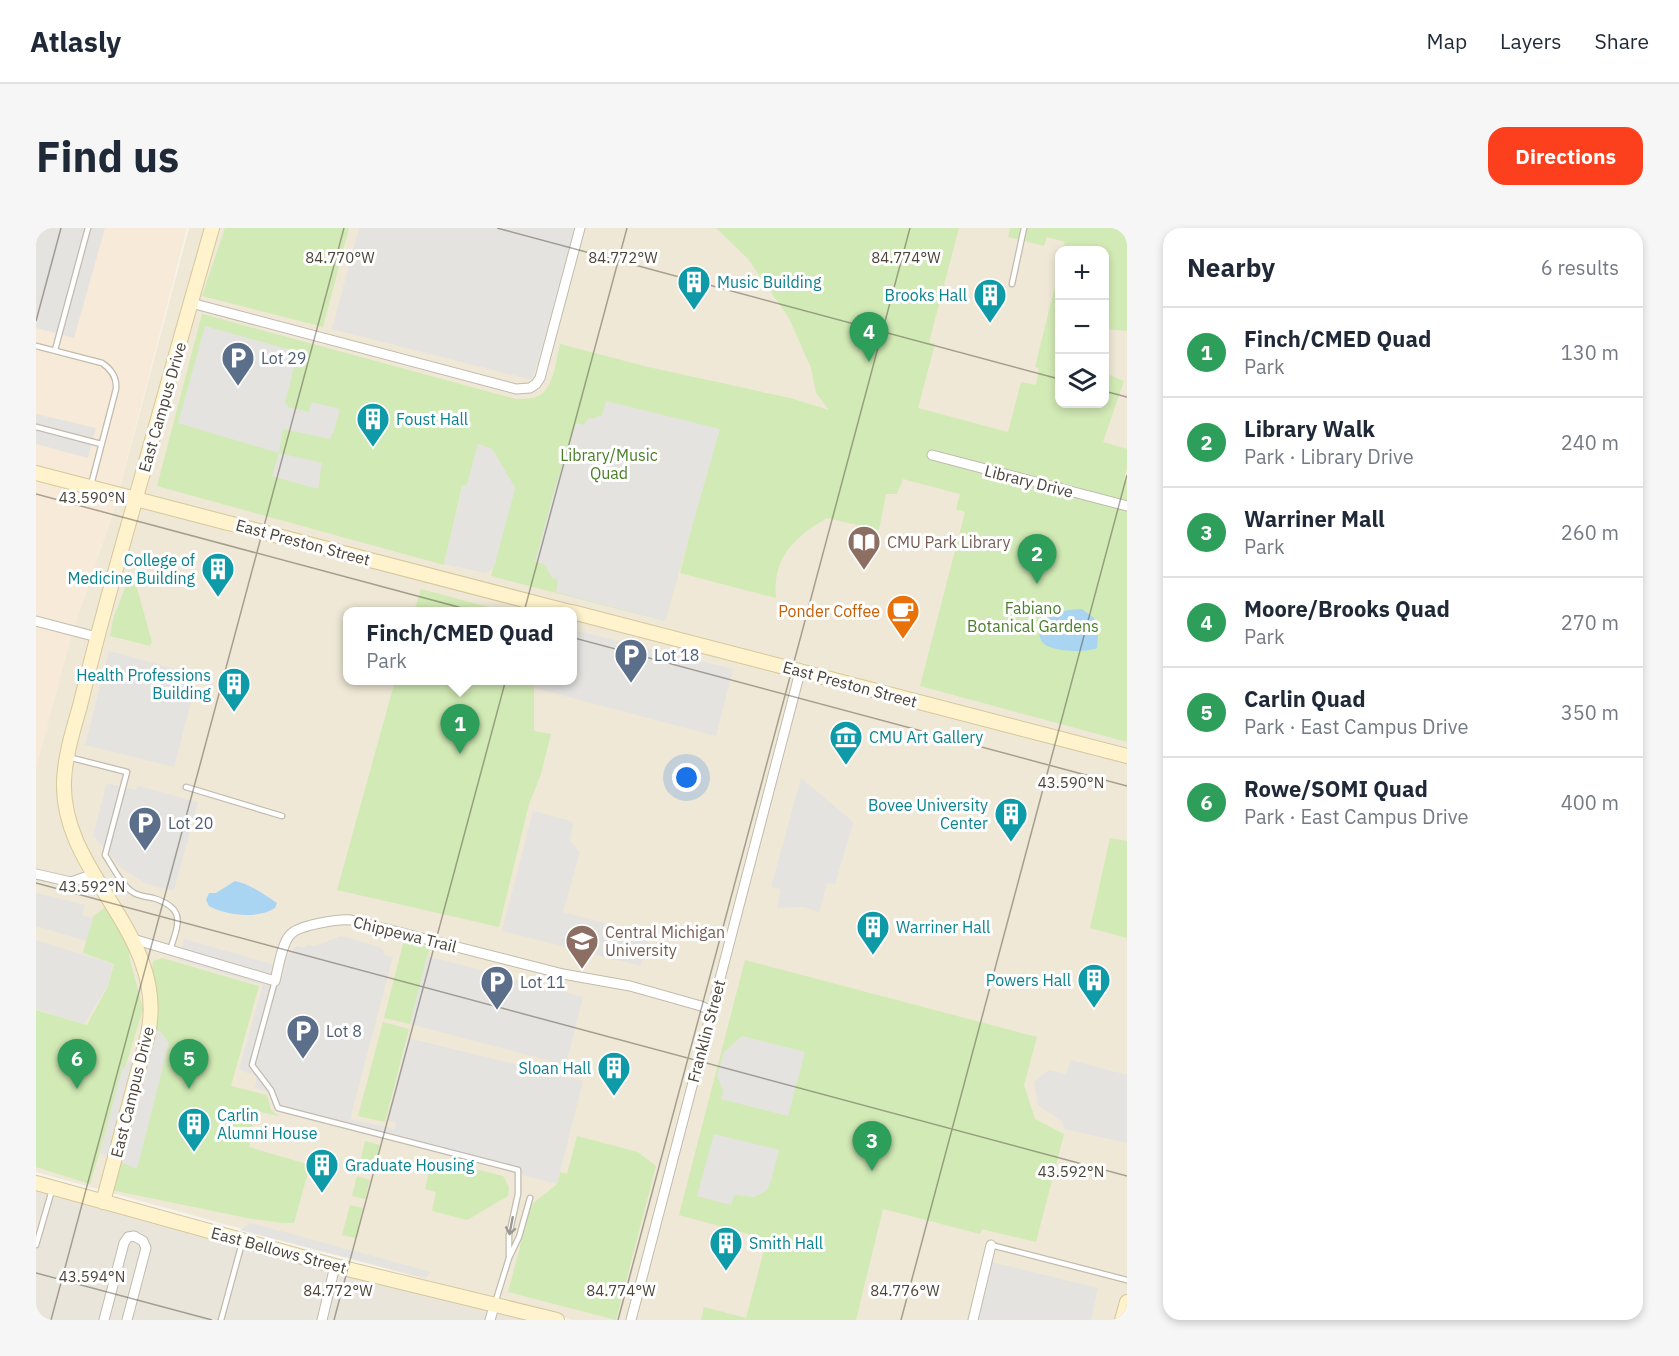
<!DOCTYPE html>
<html lang="en">
<head>
<meta charset="utf-8">
<style>
	body { margin:0; font-family:"IBM Plex Sans",sans-serif; background:#f6f6f7; color:#1f2937 }
	.controls { position:absolute; right:18px; top:18px; display:grid; overflow:hidden; border-radius:12px; box-shadow:0 3px 9px #0003 }
	.controls button { width:54px; height:54px; display:grid; place-items:center; padding:0; border:0; border-bottom:2px solid #e0e1e3; background:#fff; color:#1f2937; font:30px sans-serif }
	.you { position:absolute; left:651px; top:550px; width:21px; height:21px; margin:-15px; border:4px solid #fff; border-radius:50%; background:#1a73e8; box-shadow:0 0 0 9px #1a73e833 }
	.badge { display:grid; place-items:center; width:39px; height:39px; border-radius:50%; background:#fc3f1d; color:#fff; font-size:20px; font-weight:700 }
	.pin { position:absolute; translate:-50% -50px; filter:drop-shadow(0 2px 3px #0008) }
	.pin::after { content:''; position:absolute; top:32px; width:21px; height:18px; background:inherit; clip-path:polygon(0 0,100% 0,50% 100%) }
	.popup { position:absolute; left:307px; top:379px; width:234px; height:78px; box-sizing:border-box; display:grid; place-content:center; border-radius:12px; background:#fff; filter:drop-shadow(0 2px 4px #0005); font-size:20px; white-space:nowrap; color:#747a83 }
	.popup b { font-size:22px; color:#1f2937 }
	.popup::after { content:''; position:absolute; left:50%; top:100%; margin-left:-12px; border:12px solid transparent; border-top-color:#fff }
	.list { margin:0; padding:0; list-style:none }
	h2 { display:flex; justify-content:space-between; align-items:center; height:78px; margin:0; padding:0 24px; font-size:26px }
	h2 small { font-size:20px; font-weight:400; color:#747a83 }
	.list li { display:grid; grid-template-columns:39px 1fr auto; gap:18px; align-items:center; box-sizing:border-box; height:90px; padding:0 24px; border-top:2px solid #e0e1e3 }
	.list b { display:block; font-size:22px; white-space:nowrap }
	.list p { margin:0; font-size:20px; white-space:nowrap; color:#747a83 }
	.list em { font-size:20px; font-style:normal; color:#747a83 }
	.icon { flex:none; width:33px; height:33px; fill:none; stroke:currentColor; stroke-width:2; stroke-linecap:round; stroke-linejoin:round }
	.map { position:relative; flex:none; width:1091px; height:1092px; overflow:hidden; border-radius:18px }
	header { display:flex; align-items:center; gap:36px; box-sizing:border-box; height:84px; padding:0 30px; background:#fff; border-bottom:2px solid #e0e1e3 }
	header strong { font-size:28px }
	nav { display:flex; gap:33px; margin-inline-start:auto; font-size:21px }
	.intro { display:flex; align-items:center; justify-content:space-between; box-sizing:border-box; height:144px; padding:0 36px }
	h1 { margin:0; font-size:42px }
	.button { padding:15px 27px; border-radius:18px; background:#fc3f1d; color:#fff; font-size:21px; font-weight:700 }
	main { display:flex; gap:36px; padding:0 36px }
	aside { flex:1; background:#fff; border-radius:18px; box-shadow:0 3px 9px #0003 }
	.map>svg:first-child { display:block }
</style>
</head>
<body>
<header>
<strong>Atlasly</strong>
<nav><a>Map</a><a>Layers</a><a>Share</a></nav>
</header>
<div class="intro"><h1>Find us</h1><a class="button">Directions</a></div>
<main>
<div class="map">
<svg width="1091" height="1092" viewBox="0 0 1091 1092">
	<rect width="100%" height="100%" fill="#f6f3ec"/>
	<path fill="#eae5da" d="M0,956L521,1092H0Z"/>
	<path fill="#f7ead8" d="M0,0H151L78,282L35,409L0,540Z"/>
	<path fill="#efe8d6" fill-rule="evenodd" d="M153,0H1091V1092H536L0,944V540L35,409L78,282ZM1023,22H1068V176H1023ZM312,384H536V452H312Z"/>
	<path fill="#d2eab5" d="M189,0H313L287,99L166,68Z
		M680,0H923L893,114L899,116L882,180L972,204L985,154L1000,157L1003,140L999,139L1021,50L1023,51V176H1068L1069,145L1088,153L1067,214L1091,221V240L1088,252L1091,253V514L884,458L929,284L920,281L924,266L867,251L861,266H850L843,302L791,290C759,308 736,330 740,370L644,345L655,301L629,393L455,348L479,260L456,221L442,216L431,257L426,258L408,337L121,258L166,86L480,171C486,171 494,171 500,169C518,163 520,132 524,116L612,139L754,170L793,182L780,165L775,140L753,90L712,31Z
		M974,0H1091V103L1069,101L1068,22H1026L1029,14L1011,9L1008,18L972,9Z
		M97,346L116,414L114,418L74,408L77,391L94,347Z
		M385,361L467,383H378Z
		M359,453H498V503L515,506L505,546L493,576L463,699L301,662Z
		M1074,610L1091,613V710L1054,700Z
		M69,680L95,720L93,728L107,781L54,956L0,939V782L51,797L72,758L78,736L47,725L57,688Z
		M368,712L394,719L374,796L348,790Z
		M126,730L223,758L195,858L231,867L235,882L243,888L219,883L213,919L274,937L258,995H246L211,990L70,961L109,819L117,733Z
		M709,732L1001,809L988,857L999,891L1028,906L1000,1014L946,1001L944,1006L847,981L820,1092H665L668,1079L710,1090L731,1011L643,987Z
		M347,794L373,801L349,894L322,888Z
		M541,908L602,924L620,938L580,1092L472,1064L495,977L521,956L524,944L531,946Z
		M329,913L344,917L337,943L323,939Z
		M404,932L467,948L473,959L472,968L431,992L396,983L400,964L389,961L393,944L401,945Z
		M321,948L334,952L329,971L316,968Z
		M314,977L327,980L320,1010L306,1007Z"/>
	<path fill="#e5e3e0" d="M0,0H69L38,110L0,100Z
		M323,0H543L496,152L296,101Z
		M169,98L262,124L249,174L252,179L273,184L275,174L304,181L298,202L294,211L247,201L243,225L286,235L282,261L236,248L243,225L142,195Z
		M570,173L684,201L629,393L520,364L522,352L516,350L508,336L499,334L519,260L540,195L548,197L553,189L556,191L566,187Z
		M0,186L60,200L52,230L0,216Z
		M442,216L456,221L479,260L459,336L455,342L449,345L408,336L427,257H431Z
		M537,402L697,441L680,508L498,460V453L536,452Z
		M73,423L143,442L149,450L151,464L157,467L138,539L49,517Z
		M765,550L816,593L817,596L799,656L791,655L783,684L768,679L741,680L745,661L735,659Z
		M71,555L100,562L102,558L162,574L138,663L109,655L85,640L57,607Z
		M497,583L535,593L537,596L534,613L544,624L527,684L614,707L605,738L466,703Z
		M0,665L49,677L46,687L57,691L50,713L0,698Z
		M305,708L344,719L348,723V727L357,729L314,891L358,901L360,896L359,894L352,892L372,810L547,853L521,956L239,883L233,865L219,860L221,848L203,842L227,757L143,732L148,711L243,738L260,718L269,720L272,717L279,718Z
		M0,712L77,736L72,757L48,796L0,781Z
		M391,728L547,769L530,837L374,796Z
		M124,802L133,815L101,941L64,925L86,841L101,826L104,814Z
		M706,808L769,824L752,888L685,871L687,862L681,848L688,824Z
		M1035,832L1091,847V915L1028,901L1026,893L1002,877L998,854L1013,842L1030,846Z
		M678,906L743,922L735,953L730,963L718,969L698,967L695,977L661,968Z
		M215,995L395,1044L389,1050L204,1002Z
		M951,1033L1062,1060L1055,1092H937Z"/>
	<path fill="#a9d4f2" d="M1046,381L1058,390L1062,408L1061,420C1050,425 1016,424 1007,415C1001,408 1003,397 1007,389L1032,382Z
		M199,653C213,656 228,666 241,675L239,680C222,691 191,688 173,678L170,672L173,665H180Z"/>
	<g fill="none" stroke-linecap="round" stroke-linejoin="round">
		<g stroke="#c2bbae" stroke-width="7">
			<path id="lane" d="M976,56L988,0
				M0,118L66,135C75,141 81,150 80,161L55,257
				M19,122L52,0
				M0,199L65,216
				M32,529L91,544L69,627C77,639 86,658 98,665C104,668 111,669 117,670C150,680 143,695 134,722
				M150,559L246,588
				M239,753L216,837L235,862L242,880L482,942V966L473,1007V1030
				M0,1017L16,962
				M955,1017L1091,1052
				M459,1075L473,1030L483,1009L494,970
				M185,1092L206,1015"/>
		</g>
		<g stroke="#c2bbae" stroke-width="11">
			<path id="street" d="M155,75L480,161L494,160L500,156L504,150L544,0
				M896,227L1091,278
				M0,393L61,409
				M0,646L35,654L58,646
				M97,711L239,753C242,741 246,715 254,707C262,697 302,691 315,692L527,746L594,758L665,778L675,783
				M68,1092L88,1015L92,1009L98,1008L107,1013L110,1020L91,1092
				M286,1092L299,1038
				M454,1092L459,1075
				M595,1092L764,444
				M937,1092L955,1017"/>
		</g>
		<g stroke="#d6c79b" stroke-width="16">
			<path id="secondary" d="M0,245L534,384
				M536,384L1091,528
				M0,955L299,1038L521,1092
				M67,974L112,806C133,706 24,646 28,553C29,528 37,502 44,478C54,436 65,395 76,355C110,236 142,118 176,0
				M1086,1092L1091,1074"/>
		</g>
		<use href="#lane" stroke="#fff" stroke-width="4.5"/>
		<use href="#street" stroke="#fff" stroke-width="9"/>
		<use href="#secondary" stroke="#fff3cd" stroke-width="14"/>
	</g>
	<defs><path id="oneway-shaft" d="M-6 0H5M1.5-3L5.5 0L1.5 3" fill="none" stroke-width="1.6" stroke-linecap="round" stroke-linejoin="round" transform="scale(1.5)"/></defs>
	<use stroke="#9c9892" href="#oneway-shaft" transform="translate(475 998) rotate(101)"/>
	<path fill="none" stroke="#4b4439" stroke-width="1.5" stroke-opacity="0.45" d="M461,0L1023,151M0,93L25,0M1068,163L1091,169M0,266L1091,558M0,655L1091,948M0,1045L176,1092M15,1092L308,0M298,1092L591,0M582,1092L874,0M865,1092L1091,247"/>
	<defs>
		<g id="building-pin" transform="scale(1.725)"><path d="M0 17L-7.5 6A9.5 9.5 0 1 1 7.5 6Z" fill="#0f9aa8" stroke="#fff"/><path d="M-4-6H4V6H1V3H-1V6H-4ZM-2.5-4.3h1.7v1.8h-1.7ZM.8-4.3h1.7v1.8H.8ZM-2.5-1h1.7V.8h-1.7ZM.8-1h1.7V.8H.8Z" fill="#fff"/></g>
		<g id="parking-pin" transform="scale(1.725)"><path d="M0 17L-7.5 6A9.5 9.5 0 1 1 7.5 6Z" fill="#5c6f8a" stroke="#fff"/><path d="M-3.5-5.5H1a3.5 3.5 0 0 1 0 7H-1V5.5H-3.5ZM-1-3.4V-.6H.8a1.4 1.4 0 0 0 0-2.8Z" fill="#fff"/></g>
		<g id="library-pin" transform="scale(1.725)"><path d="M0 17L-7.5 6A9.5 9.5 0 1 1 7.5 6Z" fill="#8d6e63" stroke="#fff"/><path d="M-6-4Q-3-5.5-.7-3.5V5Q-3 3-6 4ZM6-4Q3-5.5 .7-3.5V5Q3 3 6 4Z" fill="#fff"/></g>
		<g id="cafe-pin" transform="scale(1.725)"><path d="M0 17L-7.5 6A9.5 9.5 0 1 1 7.5 6Z" fill="#e8710a" stroke="#fff"/><path d="M-5.5-4.5H6V0H3Q3 3.5 0 3.5H-2.5Q-5.5 3.5-5.5 0ZM3-3.2v2h1.7v-2ZM-6 4.5H4V6H-6Z" fill="#fff"/></g>
		<g id="museum-pin" transform="scale(1.725)"><path d="M0 17L-7.5 6A9.5 9.5 0 1 1 7.5 6Z" fill="#0f9aa8" stroke="#fff"/><path d="M0-6L6-3V-2H-6V-3ZM-5-1h2V3h-2ZM-1-1h2V3h-2ZM3-1h2V3H3ZM-6 4H6V6H-6Z" fill="#fff"/></g>
		<g id="university-pin" transform="scale(1.725)"><path d="M0 17L-7.5 6A9.5 9.5 0 1 1 7.5 6Z" fill="#8d6e63" stroke="#fff"/><path d="M0-5L7-2L0 1L-7-2ZM-4 1L0 2.5L4 1V4Q0 6-4 4Z" fill="#fff"/></g>
	</defs>
	<g fill-rule="evenodd">
		<use href="#building-pin" x="658" y="54"/>
		<use href="#building-pin" x="954" y="67"/>
		<use href="#parking-pin" x="202" y="130"/>
		<use href="#building-pin" x="337" y="191"/>
		<use href="#library-pin" x="828" y="314"/>
		<use href="#building-pin" x="182" y="341"/>
		<use href="#cafe-pin" x="867" y="383"/>
		<use href="#parking-pin" x="595" y="427"/>
		<use href="#building-pin" x="198" y="456"/>
		<use href="#museum-pin" x="810" y="509"/>
		<use href="#building-pin" x="975" y="586"/>
		<use href="#parking-pin" x="109" y="595"/>
		<use href="#building-pin" x="837" y="699"/>
		<use href="#university-pin" x="546" y="713"/>
		<use href="#building-pin" x="1058" y="752"/>
		<use href="#parking-pin" x="461" y="754"/>
		<use href="#parking-pin" x="267" y="803"/>
		<use href="#building-pin" x="578" y="840"/>
		<use href="#building-pin" x="158" y="896"/>
		<use href="#building-pin" x="286" y="937"/>
		<use href="#building-pin" x="690" y="1015"/>
	</g>
	<g text-anchor="middle" stroke-width="6" stroke-linejoin="round" paint-order="stroke">
		<g font-size="16" fill="#0d838f" stroke="#fff" text-anchor="start">
			<text x="681" y="60">Music Building</text>
			<text x="931" y="73" text-anchor="end">Brooks Hall</text>
			<text x="360" y="197">Foust Hall</text>
			<text x="159" y="338" text-anchor="end">College of<tspan x="159" dy="18">Medicine Building</tspan></text>
			<text x="175" y="453" text-anchor="end">Health Professions<tspan x="175" dy="18">Building</tspan></text>
			<text x="833" y="515">CMU Art Gallery</text>
			<text x="952" y="583" text-anchor="end">Bovee University<tspan x="952" dy="18">Center</tspan></text>
			<text x="860" y="705">Warriner Hall</text>
			<text x="1035" y="758" text-anchor="end">Powers Hall</text>
			<text x="555" y="846" text-anchor="end">Sloan Hall</text>
			<text x="181" y="893">Carlin<tspan x="181" dy="18">Alumni House</tspan></text>
			<text x="309" y="943">Graduate Housing</text>
			<text x="713" y="1021">Smith Hall</text>
		</g>
		<g font-size="16" fill="#4e5e75" stroke="#fff" text-anchor="start">
			<text x="225" y="136">Lot 29</text>
			<text x="618" y="433">Lot 18</text>
			<text x="132" y="601">Lot 20</text>
			<text x="484" y="760">Lot 11</text>
			<text x="290" y="809">Lot 8</text>
		</g>
		<g font-size="16" fill="#4b4439" stroke="#fff">
			<text transform="translate(126 179) rotate(-74)" y="6">East Campus Drive</text>
			<text transform="translate(993 253) rotate(14)" y="6">Library Drive</text>
			<text transform="translate(267 314) rotate(15)" y="6">East Preston Street</text>
			<text transform="translate(814 456) rotate(15)" y="6">East Preston Street</text>
			<text transform="translate(369 706) rotate(14)" y="6">Chippewa Trail</text>
			<text transform="translate(670 803) rotate(-75)" y="6">Franklin Street</text>
			<text transform="translate(96 864) rotate(-76)" y="6">East Campus Drive</text>
			<text transform="translate(243 1022) rotate(15)" y="6">East Bellows Street</text>
		</g>
		<g font-size="16" fill="#4a7f2a" stroke="#fff">
			<text x="573" y="233">Library/Music<tspan x="573" dy="18">Quad</tspan></text>
			<text x="997" y="386">Fabiano<tspan x="997" dy="18">Botanical Gardens</tspan></text>
		</g>
		<g font-size="16" fill="#785e54" stroke="#fff" text-anchor="start">
			<text x="851" y="320">CMU Park Library</text>
			<text x="569" y="710">Central Michigan<tspan x="569" dy="18">University</tspan></text>
		</g>
		<g font-size="16" fill="#c56008" stroke="#fff" text-anchor="end">
			<text x="844" y="389">Ponder Coffee</text>
		</g>
	</g>
	<g font-size="15" text-anchor="middle" fill="#4b4439" stroke="#fff" stroke-width="6" stroke-linejoin="round" paint-order="stroke">
		<text x="304" y="35">84.770°W</text>
		<text x="587" y="35">84.772°W</text>
		<text x="870" y="35">84.774°W</text>
		<text x="56" y="275">43.590°N</text>
		<text x="1035" y="560">43.590°N</text>
		<text x="56" y="664">43.592°N</text>
		<text x="1035" y="949">43.592°N</text>
		<text x="56" y="1054">43.594°N</text>
		<text x="302" y="1068">84.772°W</text>
		<text x="585" y="1068">84.774°W</text>
		<text x="869" y="1068">84.776°W</text>
	</g>
</svg>
<div class="controls">
<button>+</button>
<button>−</button>
<button><svg class="icon" aria-label="layers" viewBox="0 0 24 24"><path d="M12 4l9 5-9 5-9-5zM3 14l9 5 9-5"/></svg></button>
</div>
<div class="you"></div>
<div class="pin badge" style="left:424px;top:526px;background:#2e9e5b">1</div>
<div class="popup"><b>Finch/CMED Quad</b>Park</div>
<div class="pin badge" style="left:1001px;top:356px;background:#2e9e5b">2</div>
<div class="pin badge" style="left:836px;top:943px;background:#2e9e5b">3</div>
<div class="pin badge" style="left:833px;top:134px;background:#2e9e5b">4</div>
<div class="pin badge" style="left:153px;top:861px;background:#2e9e5b">5</div>
<div class="pin badge" style="left:41px;top:861px;background:#2e9e5b">6</div>
</div>
<aside>
<h2>Nearby<small>6 results</small></h2>
<ul class="list">
<li><span class="badge" style="background:#2e9e5b">1</span><div><b>Finch/CMED Quad</b><p>Park</p></div><em>130 m</em></li>
<li><span class="badge" style="background:#2e9e5b">2</span><div><b>Library Walk</b><p>Park · Library Drive</p></div><em>240 m</em></li>
<li><span class="badge" style="background:#2e9e5b">3</span><div><b>Warriner Mall</b><p>Park</p></div><em>260 m</em></li>
<li><span class="badge" style="background:#2e9e5b">4</span><div><b>Moore/Brooks Quad</b><p>Park</p></div><em>270 m</em></li>
<li><span class="badge" style="background:#2e9e5b">5</span><div><b>Carlin Quad</b><p>Park · East Campus Drive</p></div><em>350 m</em></li>
<li><span class="badge" style="background:#2e9e5b">6</span><div><b>Rowe/SOMI Quad</b><p>Park · East Campus Drive</p></div><em>400 m</em></li>
</ul>
</aside>
</main>
</body>
</html>
